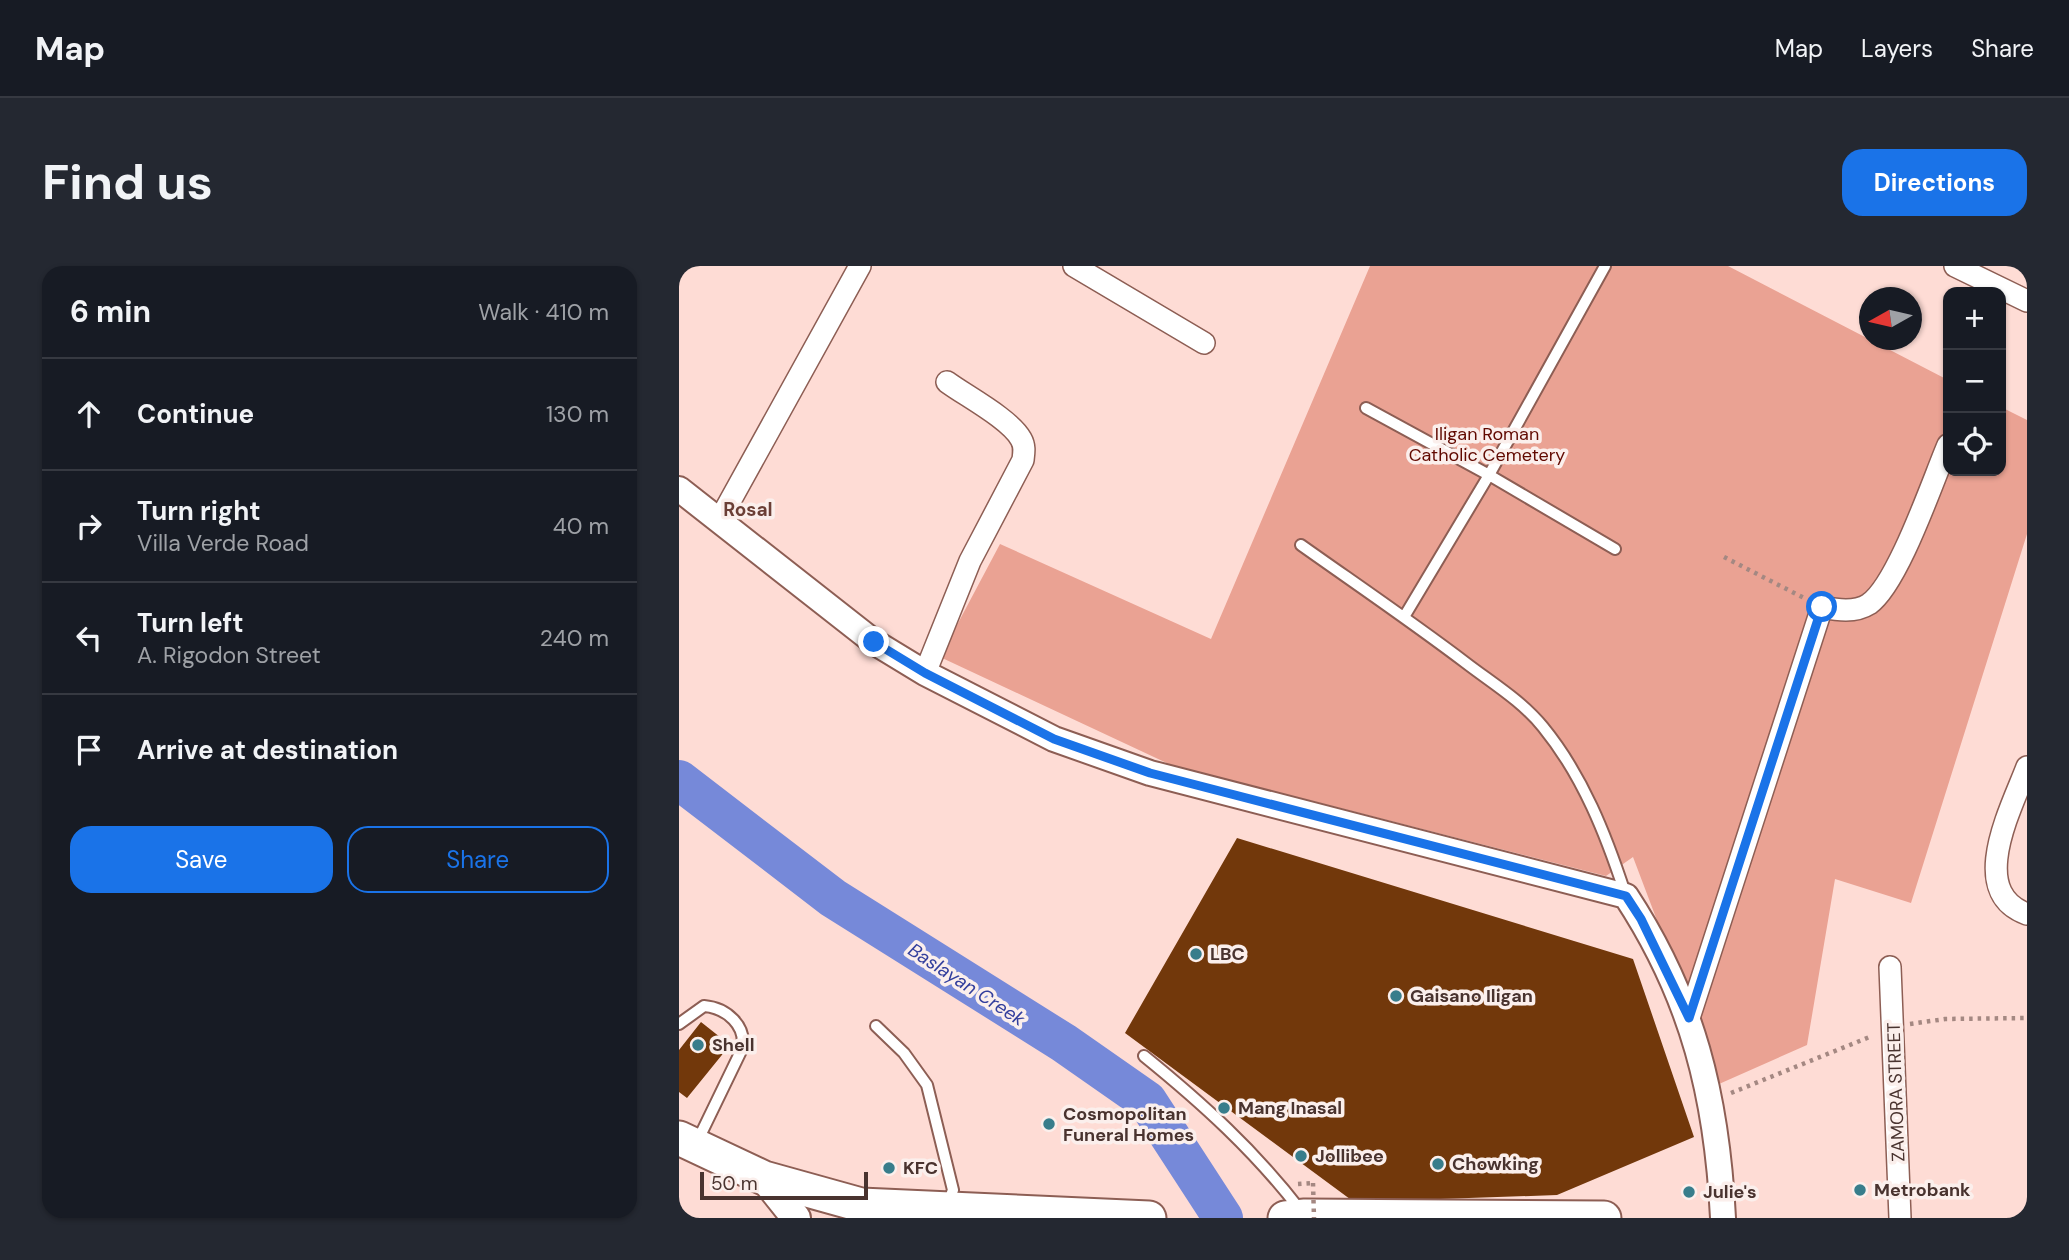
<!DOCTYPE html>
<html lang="en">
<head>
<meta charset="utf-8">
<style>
	body { margin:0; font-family:"DM Sans",sans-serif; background:#242831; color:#f1f3f6 }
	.controls { position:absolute; right:21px; top:21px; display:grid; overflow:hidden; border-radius:14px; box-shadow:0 2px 5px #0004 }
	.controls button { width:63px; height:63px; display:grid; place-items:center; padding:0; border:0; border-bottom:2px solid #363941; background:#171b24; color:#f1f3f6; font:35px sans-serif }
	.compass { position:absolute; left:1180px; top:21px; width:63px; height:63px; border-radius:50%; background:#171b24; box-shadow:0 2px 5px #0004; rotate:262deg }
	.scale { position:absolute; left:21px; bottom:18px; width:168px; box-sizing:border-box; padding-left:7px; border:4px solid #49332f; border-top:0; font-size:19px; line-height:24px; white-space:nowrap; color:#49332f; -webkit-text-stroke:5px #fbefec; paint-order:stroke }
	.stop { position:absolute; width:21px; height:21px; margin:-16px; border:5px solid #1a73e8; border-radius:50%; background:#fff }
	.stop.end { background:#1a73e8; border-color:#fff; box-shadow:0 2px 7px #0008 }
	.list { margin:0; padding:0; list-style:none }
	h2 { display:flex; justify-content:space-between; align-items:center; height:91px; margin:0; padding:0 28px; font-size:30px }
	h2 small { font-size:23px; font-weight:400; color:#9ea1a6 }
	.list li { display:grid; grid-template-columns:46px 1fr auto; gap:21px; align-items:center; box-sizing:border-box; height:112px; padding:0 28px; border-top:2px solid #363941 }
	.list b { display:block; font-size:26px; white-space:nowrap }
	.list p { margin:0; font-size:23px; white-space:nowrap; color:#9ea1a6 }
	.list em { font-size:23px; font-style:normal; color:#9ea1a6 }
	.actions { display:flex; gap:14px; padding:21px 28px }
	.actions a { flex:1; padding:16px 0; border:2px solid #1a73e8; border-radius:21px; text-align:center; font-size:24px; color:#1a73e8 }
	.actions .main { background:#1a73e8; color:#fff }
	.icon { flex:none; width:38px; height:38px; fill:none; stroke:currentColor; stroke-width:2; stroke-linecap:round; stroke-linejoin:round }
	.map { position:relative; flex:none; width:1348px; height:952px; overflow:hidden; border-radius:21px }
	header { display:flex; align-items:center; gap:42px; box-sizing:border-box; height:98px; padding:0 35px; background:#171b24; border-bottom:2px solid #363941 }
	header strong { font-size:33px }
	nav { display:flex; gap:38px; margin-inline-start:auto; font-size:24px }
	.intro { display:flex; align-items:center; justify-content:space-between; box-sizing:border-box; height:168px; padding:0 42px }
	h1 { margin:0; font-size:49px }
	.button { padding:18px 32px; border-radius:21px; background:#1a73e8; color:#fff; font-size:24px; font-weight:700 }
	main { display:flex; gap:42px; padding:0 42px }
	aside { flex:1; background:#171b24; border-radius:21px; box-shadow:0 2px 5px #0004 }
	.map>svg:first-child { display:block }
</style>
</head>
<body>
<header>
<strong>Map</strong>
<nav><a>Map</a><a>Layers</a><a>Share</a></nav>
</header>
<div class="intro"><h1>Find us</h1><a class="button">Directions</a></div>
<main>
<aside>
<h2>6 min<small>Walk · 410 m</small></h2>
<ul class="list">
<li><svg class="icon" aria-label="ahead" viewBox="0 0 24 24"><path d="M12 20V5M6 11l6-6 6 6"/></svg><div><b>Continue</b></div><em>130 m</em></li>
<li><svg class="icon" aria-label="right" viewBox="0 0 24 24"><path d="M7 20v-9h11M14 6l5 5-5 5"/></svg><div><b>Turn right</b><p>Villa Verde Road</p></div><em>40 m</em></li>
<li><svg class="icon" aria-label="left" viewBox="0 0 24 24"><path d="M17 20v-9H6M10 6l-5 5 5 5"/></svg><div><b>Turn left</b><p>A. Rigodon Street</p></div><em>240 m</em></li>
<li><svg class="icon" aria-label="arrive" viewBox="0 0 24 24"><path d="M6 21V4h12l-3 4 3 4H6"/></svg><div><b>Arrive at destination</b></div></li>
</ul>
<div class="actions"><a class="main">Save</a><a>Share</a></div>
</aside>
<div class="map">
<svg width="1348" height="952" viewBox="0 0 1348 952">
	<rect width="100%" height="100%" fill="#fedcd5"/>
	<path fill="#eaa293" d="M691,0H1049L1269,114V205H1322V141L1348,154V268L1232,637L1156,613L1128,779L1040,818L954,591L927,610L492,499L261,391L321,278L532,373Z"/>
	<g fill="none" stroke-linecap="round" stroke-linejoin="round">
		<path stroke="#7689d9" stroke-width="40" d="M0,514L154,632L385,777L468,835L544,952"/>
	</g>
	<path fill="#72380b" d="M558,572L954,693L1015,871L878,929L675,936L446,767Z
		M22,756L51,779L8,832L0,826V784Z"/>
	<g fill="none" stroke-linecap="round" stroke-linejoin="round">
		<g stroke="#8d5e54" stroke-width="14">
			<path id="service" d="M687,142L810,209L926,0
				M622,279C677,318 733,356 787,397C813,417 843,435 864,461C904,510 927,569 946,627
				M725,351L810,209L936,283
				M0,758L25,740C48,742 68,760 63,783L18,876
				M197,760L225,787L248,819L274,924L269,937
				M465,790C523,837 576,885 622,945"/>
		</g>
		<g stroke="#8d5e54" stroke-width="24">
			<path id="minor" d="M395,0L525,77
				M1276,0L1348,35
				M40,255L181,0
				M246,407L291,295L344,194C345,186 346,180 342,173C331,153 287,130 268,116
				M1348,501C1333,541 1287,626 1348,648
				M1211,701L1221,952
				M1010,752L1143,341C1158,344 1176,347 1190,338C1219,318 1254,214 1269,179"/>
		</g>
		<g stroke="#8d5e54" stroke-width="28">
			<path id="tertiary" d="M0,223L195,376L246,407L375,473L471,507L947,630C1014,732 1038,831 1044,952"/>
		</g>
		<g stroke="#8d5e54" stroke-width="32">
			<path id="secondary" d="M85,912L117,952"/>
		</g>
		<g stroke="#8d5e54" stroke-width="37">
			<path id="trunk" d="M0,872L85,912L182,939L470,952
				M606,952L626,950L925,952"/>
		</g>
		<path stroke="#a48882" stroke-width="4.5" stroke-dasharray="3.5 5" stroke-linecap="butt" d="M1045,291L1125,332
			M1231,758L1266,753L1348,752
			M1052,827L1193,770
			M619,918L634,917"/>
		<use href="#service" stroke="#fff" stroke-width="10"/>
		<use href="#minor" stroke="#fff" stroke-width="21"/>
		<use href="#tertiary" stroke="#fff" stroke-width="24"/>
		<use href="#secondary" stroke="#fff" stroke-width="28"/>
		<use href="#trunk" stroke="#fff" stroke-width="33"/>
		<path stroke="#a48882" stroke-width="4.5" stroke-dasharray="3.5 5" stroke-linecap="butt" d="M634,917L635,952"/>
	</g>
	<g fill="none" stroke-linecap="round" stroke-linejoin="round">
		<path stroke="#1a73e8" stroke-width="9" d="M195,376L246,407L375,473L471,507L947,630L962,653L1010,752L1143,341"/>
	</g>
	<g fill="#387d8b" stroke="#fbefec" stroke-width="2.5">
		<circle cx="517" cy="688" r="7"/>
		<circle cx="717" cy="730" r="7"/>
		<circle cx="19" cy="779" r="7"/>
		<circle cx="545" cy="842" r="7"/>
		<circle cx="370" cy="858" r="7"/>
		<circle cx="622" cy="890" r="7"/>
		<circle cx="759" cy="898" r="7"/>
		<circle cx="210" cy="902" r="7"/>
		<circle cx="1181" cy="924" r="7"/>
		<circle cx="1010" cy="926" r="7"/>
	</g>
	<g text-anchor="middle" stroke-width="7" stroke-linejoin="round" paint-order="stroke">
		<g font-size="18" fill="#610900" stroke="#fbefec">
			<text x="808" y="174">Iligan Roman<tspan x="808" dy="21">Catholic Cemetery</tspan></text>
		</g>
		<g font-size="18" font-weight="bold" fill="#49332f" stroke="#fbefec" text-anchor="start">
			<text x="531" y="694">LBC</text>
			<text x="731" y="736">Gaisano Iligan</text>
			<text x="33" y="785">Shell</text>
			<text x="559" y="848">Mang Inasal</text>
			<text x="384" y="854">Cosmopolitan<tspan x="384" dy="21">Funeral Homes</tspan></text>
			<text x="636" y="896">Jollibee</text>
			<text x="773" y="904">Chowking</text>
			<text x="224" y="908">KFC</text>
			<text x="1195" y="930">Metrobank</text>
			<text x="1024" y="932">Julie's</text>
		</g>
		<g font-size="18" fill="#49332f" stroke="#fbefec">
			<text transform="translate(1217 826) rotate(-92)" y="6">ZAMORA STREET</text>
		</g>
		<g font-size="19" font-weight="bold" fill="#6b3f36" stroke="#fbefec">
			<text x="69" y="250">Rosal</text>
		</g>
		<g font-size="19" font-style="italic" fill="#333f9d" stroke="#fbefec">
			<text transform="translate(288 718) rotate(33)" y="7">Baslayan Creek</text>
		</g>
	</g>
</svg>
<div class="controls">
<button>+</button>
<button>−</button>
<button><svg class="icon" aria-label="locate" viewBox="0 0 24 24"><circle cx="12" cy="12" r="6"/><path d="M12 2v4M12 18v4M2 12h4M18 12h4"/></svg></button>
</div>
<svg class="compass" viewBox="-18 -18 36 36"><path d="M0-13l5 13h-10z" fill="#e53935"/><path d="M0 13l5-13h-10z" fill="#9ea1a6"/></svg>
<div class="scale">50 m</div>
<div class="stop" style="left:1143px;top:341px"></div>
<div class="stop end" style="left:195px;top:376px"></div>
</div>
</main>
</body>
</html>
